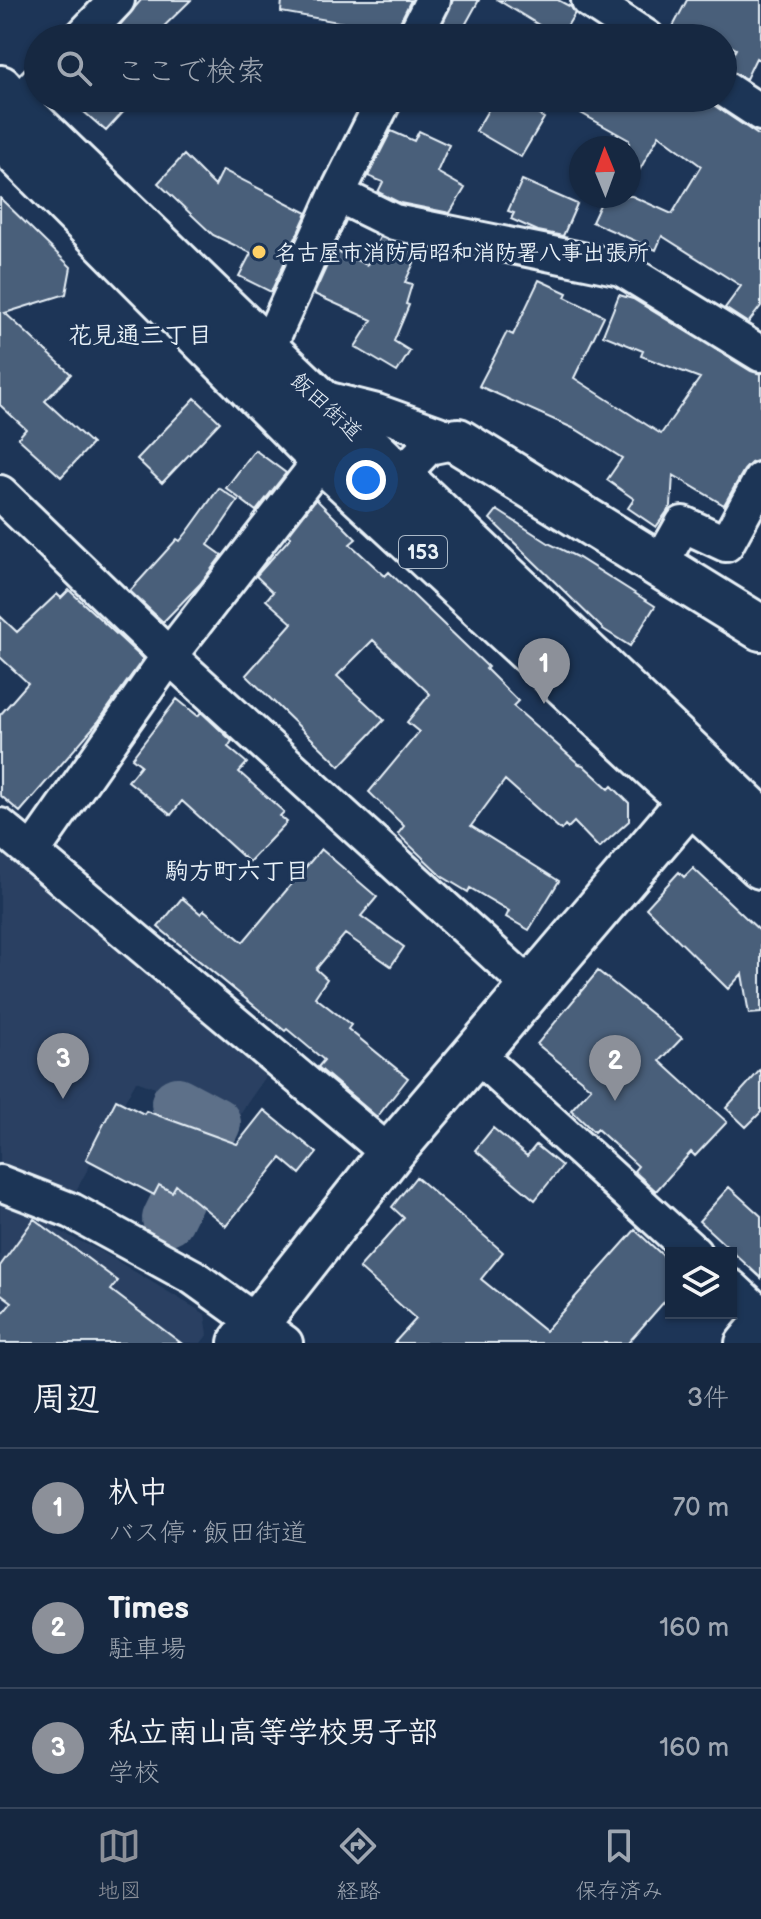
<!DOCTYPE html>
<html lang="ja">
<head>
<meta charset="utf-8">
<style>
	body { margin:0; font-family:"Balsamiq Sans","Klee One",sans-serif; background:#1f3048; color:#f1f3f6 }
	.controls { position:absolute; right:24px; bottom:24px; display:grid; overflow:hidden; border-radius:0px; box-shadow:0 2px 6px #0004 }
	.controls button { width:72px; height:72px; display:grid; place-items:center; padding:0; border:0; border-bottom:2px solid #35445a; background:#162841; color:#f1f3f6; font:40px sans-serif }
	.compass { position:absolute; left:569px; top:136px; width:72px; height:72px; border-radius:50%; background:#162841; box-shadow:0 2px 6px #0004; rotate:359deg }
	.you { position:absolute; left:366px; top:480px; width:28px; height:28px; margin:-20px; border:6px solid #fff; border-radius:50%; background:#1a73e8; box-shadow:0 0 0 12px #1a73e833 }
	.badge { display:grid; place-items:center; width:52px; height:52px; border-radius:50%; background:#8c9099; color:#fff; font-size:26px; font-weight:700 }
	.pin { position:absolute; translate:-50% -66px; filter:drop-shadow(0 2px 4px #0008) }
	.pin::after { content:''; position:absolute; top:42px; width:28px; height:24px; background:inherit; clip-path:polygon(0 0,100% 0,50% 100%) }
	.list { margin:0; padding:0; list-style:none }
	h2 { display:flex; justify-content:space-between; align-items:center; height:104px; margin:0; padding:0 32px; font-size:34px }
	h2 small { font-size:26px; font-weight:400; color:#9ea6b1 }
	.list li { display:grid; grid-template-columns:52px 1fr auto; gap:24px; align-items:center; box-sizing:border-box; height:120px; padding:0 32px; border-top:2px solid #35445a }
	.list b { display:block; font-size:30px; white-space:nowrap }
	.list p { margin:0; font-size:26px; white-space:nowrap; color:#9ea6b1 }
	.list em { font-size:26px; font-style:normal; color:#9ea6b1 }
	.icon { flex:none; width:44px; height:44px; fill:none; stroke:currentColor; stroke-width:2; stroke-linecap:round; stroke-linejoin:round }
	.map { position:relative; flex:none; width:761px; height:1343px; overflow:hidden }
	.search { position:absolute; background:#162841; box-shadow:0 2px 6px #0004; left:24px; right:24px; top:24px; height:88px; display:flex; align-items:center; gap:20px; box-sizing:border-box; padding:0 28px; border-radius:44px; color:#9ea6b1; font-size:30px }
	.sheet { height:464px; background:#162841 }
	nav { display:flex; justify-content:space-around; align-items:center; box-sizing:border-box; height:112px; border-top:2px solid #35445a; background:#162841; font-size:22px; color:#9ea6b1 }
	nav a { display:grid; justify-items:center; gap:4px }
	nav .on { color:#8c9099 }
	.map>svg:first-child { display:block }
</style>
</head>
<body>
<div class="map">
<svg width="761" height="1343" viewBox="0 0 761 1343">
	<rect width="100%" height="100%" fill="#1d3557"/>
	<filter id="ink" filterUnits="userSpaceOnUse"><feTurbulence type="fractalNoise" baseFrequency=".0125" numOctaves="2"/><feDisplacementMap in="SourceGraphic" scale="16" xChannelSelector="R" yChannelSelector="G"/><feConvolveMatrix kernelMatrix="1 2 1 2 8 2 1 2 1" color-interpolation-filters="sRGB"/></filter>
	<g filter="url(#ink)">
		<path fill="#2a4162" d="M0,848L269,1072L237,1118L136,1081L55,1229L102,1252L205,1314L208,1334L201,1343H0Z"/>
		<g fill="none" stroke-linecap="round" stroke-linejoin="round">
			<path stroke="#5d7089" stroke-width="52" d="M168,1219L215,1123L177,1103"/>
		</g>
		<path fill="#495e7a" stroke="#e8f1f8" stroke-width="2" d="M141,0H191L152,38H109Z
			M282,0H411L395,32L281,12Z
			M453,0H479L458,38H436Z
			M498,0H558L571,7L575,13L560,38H531L539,25Z
			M687,0H761V61L756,58L746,79L726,69L736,49L723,42V38H715L699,30L694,38H667Z
			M68,98H136L106,131Z
			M495,98H509L544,118L521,157L476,131Z
			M554,98H694L707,107L709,102L761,137V306L748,323L725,308L741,286L662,236L656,250L592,222L604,196H632L672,214L701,166L659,135L629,189V140Z
			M391,131L414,141L419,131L449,145L437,172L465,188L450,213L400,203L378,192L383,182L368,176Z
			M184,155L215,186L223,170L307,213L271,292L239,276L251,253L213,235L158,183Z
			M522,180L577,204L563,236L538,231L511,219L514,213L508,211Z
			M0,198L71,267L66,294L5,313L71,374L45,401L92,444L61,477L18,438L26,429L0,405Z
			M380,237L421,248L405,282L412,284L406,304L409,305L394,341L410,351L397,372L355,347L372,320L314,294L334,250L367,265Z
			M539,280L567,293L565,297L604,316L574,378L661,434L700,378L641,356L643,351L603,335L619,295L633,299L751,371L761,374V460L751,463L744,470L724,505L673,475L671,506L656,527L628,508L634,499L607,480L622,458L577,430L479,386L507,332L513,335Z
			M195,398L220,422L162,483L137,459Z
			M255,450L286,473L256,511L226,488Z
			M219,488L238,501L208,545L222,555L200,584L163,622L130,591L177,539L180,541L188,531Z
			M316,499L356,539L350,544L385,576L389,572L488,667L486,669L518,701L513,706L579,764L583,765L609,789L612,786L629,803V821L599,848L574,822L568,828L565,825L561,830L505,780L471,826L559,881L529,930L506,917L509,911L470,888L468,892L443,877L398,834L404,826L369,792L419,732L407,722L430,694L373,640L337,676L384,720L340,766L246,675L292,623L266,600L273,592L256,576L291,537L288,535Z
			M497,510L550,544L579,558L655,606L630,646L603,629L490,519Z
			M69,590L143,659L98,722L20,812L0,795V715L28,683L0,657V616L17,632L57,594L61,598Z
			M177,699L198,716L201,712L232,741L228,747L247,763L239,772L284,812L280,816L287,822L249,862L182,801L171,815L128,781L141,765L132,758Z
			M321,849L377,897L361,916L404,947L391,966L345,934L316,969L327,979L315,997L351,1025L348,1029L408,1078L377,1117L318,1067L324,1060L287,1029L285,1031L158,927L182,898L201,914L204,910L243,942Z
			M693,868L761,932V1013L749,1014L742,974L728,989L646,908L679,872L684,877Z
			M598,971L682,1038L660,1061L727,1122L695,1156L691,1152L656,1191L634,1171L638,1166L597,1129L594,1132L571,1110L591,1088L537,1044Z
			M761,1069V1112L746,1127L726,1108Z
			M116,1100L144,1114L146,1111L237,1144L264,1110L317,1153L300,1174L281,1158L226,1226L176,1185L172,1192L159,1185L154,1195L86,1159Z
			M493,1128L527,1156L536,1145L562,1166L535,1200L475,1150Z
			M416,1177L503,1252L481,1279L545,1331L635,1230L671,1263V1294L628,1343H394L416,1319L359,1268L404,1218L392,1207Z
			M729,1187L761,1216V1278L699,1221Z
			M34,1219L118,1281L111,1290L181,1343H0V1317L12,1302L0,1293V1266Z"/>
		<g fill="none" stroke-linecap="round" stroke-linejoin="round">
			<g stroke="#e8f1f8" stroke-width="40">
				<path id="street" d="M589,0L647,38
					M81,38L117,0
					M414,38L433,0
					M723,88L761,113
					M15,106L38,82
					M337,194L394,222L621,268L761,354
					M267,350L337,194L385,98
					M317,397L377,412L458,441
					M400,476L428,447L458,441
					M0,493L169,656L533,989
					M660,565L683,524L726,544L761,480
					M0,826L390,1154
					M32,852L169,656L322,459
					M476,1054L694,1253
					M0,1183L72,1211L193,1277L285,1343
					M731,1287L761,1315
					M743,1343L761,1321"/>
			</g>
			<g stroke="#e8f1f8" stroke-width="50">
				<path id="secondary" d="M458,441L761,628
					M241,1343L390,1154L691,800L727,796"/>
			</g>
			<g stroke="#e8f1f8" stroke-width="50">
				<path id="highway" d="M0,88L15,106L267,350L761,820
					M0,136L322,459L761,866"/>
			</g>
			<use href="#street" stroke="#1d3557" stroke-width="34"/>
			<use href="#secondary" stroke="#1d3557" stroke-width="44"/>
			<use href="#highway" stroke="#1d3557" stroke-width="44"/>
		</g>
	</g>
	<circle fill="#ffd166" stroke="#1d3557" stroke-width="3" cx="259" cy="252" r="8"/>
	<g text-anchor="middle" stroke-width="6" stroke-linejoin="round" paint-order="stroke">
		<rect fill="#1d3557" stroke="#abb9c8" stroke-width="2" x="399" y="536" width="48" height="32" rx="6"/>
		<g font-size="20" font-weight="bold" fill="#e8f1f8">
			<text x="423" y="559">153</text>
		</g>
		<g font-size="22" font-weight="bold" fill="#e8f1f8" stroke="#1d3557" text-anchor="start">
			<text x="275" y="260">名古屋市消防局昭和消防署八事出張所</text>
		</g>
		<g font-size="22" fill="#e8f1f8" stroke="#1d3557">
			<text transform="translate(327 406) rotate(43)" y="8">飯田街道</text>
		</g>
		<g font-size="24" font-weight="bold" fill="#e8f1f8" stroke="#1d3557">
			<text x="140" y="343">花見通三丁目</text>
			<text x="237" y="879">駒方町六丁目</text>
		</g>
	</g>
</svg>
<div class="controls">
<button><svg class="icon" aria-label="layers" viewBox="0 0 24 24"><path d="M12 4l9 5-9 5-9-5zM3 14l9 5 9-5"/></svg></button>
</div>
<svg class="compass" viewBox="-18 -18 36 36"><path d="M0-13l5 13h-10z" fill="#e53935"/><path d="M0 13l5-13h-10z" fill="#9ea6b1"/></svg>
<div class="you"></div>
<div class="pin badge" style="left:544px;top:704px">1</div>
<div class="pin badge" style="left:615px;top:1101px">2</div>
<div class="pin badge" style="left:63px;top:1099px">3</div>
<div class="search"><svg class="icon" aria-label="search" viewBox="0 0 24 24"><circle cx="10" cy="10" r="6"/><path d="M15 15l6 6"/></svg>ここで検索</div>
</div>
<section class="sheet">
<h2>周辺<small>3件</small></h2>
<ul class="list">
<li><span class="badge">1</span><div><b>杁中</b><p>バス停 · 飯田街道</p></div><em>70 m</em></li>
<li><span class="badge">2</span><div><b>Times</b><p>駐車場</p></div><em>160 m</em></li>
<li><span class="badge">3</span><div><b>私立南山高等学校男子部</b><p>学校</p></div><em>160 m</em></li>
</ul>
</section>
<nav>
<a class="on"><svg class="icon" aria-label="map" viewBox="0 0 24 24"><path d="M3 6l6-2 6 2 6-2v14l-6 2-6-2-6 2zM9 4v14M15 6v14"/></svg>地図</a>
<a><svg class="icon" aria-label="directions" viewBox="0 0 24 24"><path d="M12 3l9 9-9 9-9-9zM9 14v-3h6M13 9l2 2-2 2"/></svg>経路</a>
<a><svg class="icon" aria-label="saved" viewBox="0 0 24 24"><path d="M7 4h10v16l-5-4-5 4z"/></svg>保存済み</a>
</nav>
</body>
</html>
